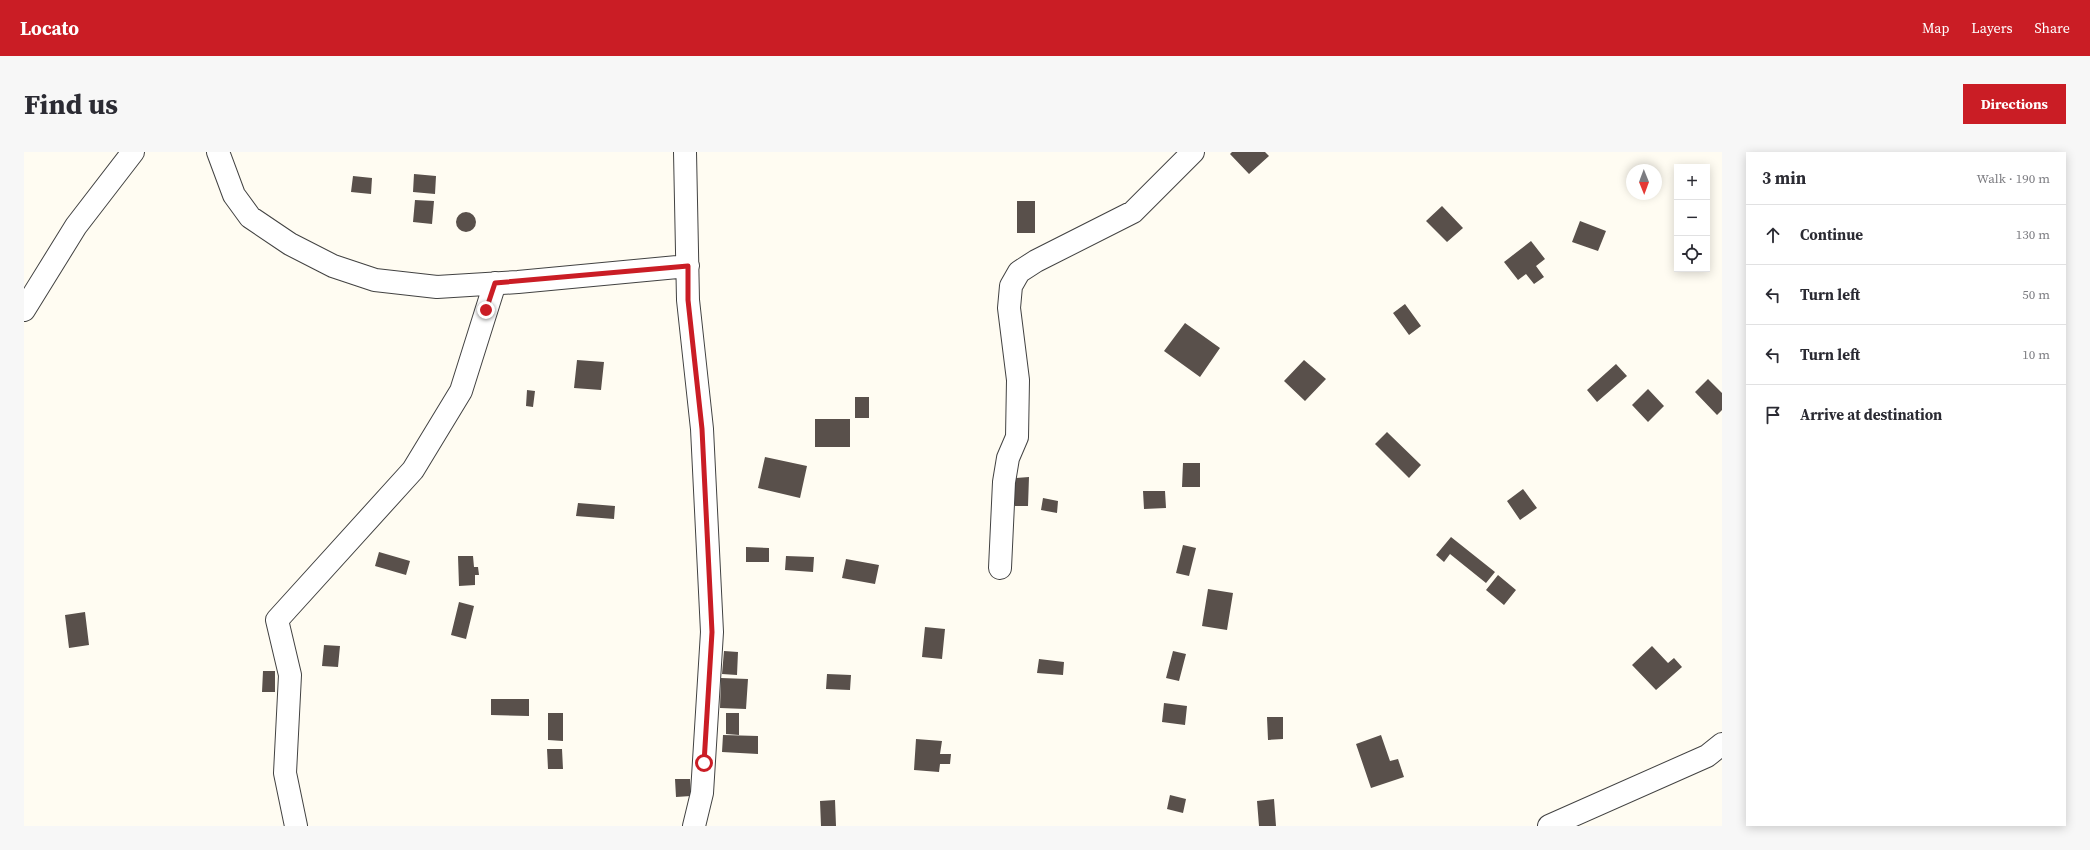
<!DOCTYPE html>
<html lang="en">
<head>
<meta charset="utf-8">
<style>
	body { margin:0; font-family:"Source Serif 4",serif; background:#f7f7f7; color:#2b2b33 }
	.controls { position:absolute; right:12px; top:12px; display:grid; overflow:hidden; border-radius:0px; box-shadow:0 2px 10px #0003 }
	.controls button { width:36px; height:36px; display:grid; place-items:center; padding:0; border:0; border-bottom:1px solid #e1e1e2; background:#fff; color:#2b2b33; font:20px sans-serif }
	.compass { position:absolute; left:1602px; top:12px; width:36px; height:36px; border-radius:50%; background:#fff; box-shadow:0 2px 10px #0003; rotate:179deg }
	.stop { position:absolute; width:12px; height:12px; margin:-9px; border:3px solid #ca1d25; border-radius:50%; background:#fff }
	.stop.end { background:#ca1d25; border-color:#fff; box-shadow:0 1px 4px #0008 }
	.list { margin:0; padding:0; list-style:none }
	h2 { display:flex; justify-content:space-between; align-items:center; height:52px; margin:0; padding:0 16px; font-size:17px }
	h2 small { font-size:13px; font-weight:400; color:#7c7c81 }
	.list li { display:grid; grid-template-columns:26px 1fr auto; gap:12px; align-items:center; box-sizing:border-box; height:60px; padding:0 16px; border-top:1px solid #e1e1e2 }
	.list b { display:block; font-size:15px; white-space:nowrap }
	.list em { font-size:13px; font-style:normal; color:#7c7c81 }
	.icon { flex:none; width:22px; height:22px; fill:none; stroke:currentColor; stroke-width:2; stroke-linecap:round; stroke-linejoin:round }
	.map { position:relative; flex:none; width:1698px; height:674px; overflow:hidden; border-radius:0px }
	header { display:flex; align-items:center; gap:24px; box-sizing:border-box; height:56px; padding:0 20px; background:#ca1d25; color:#fff }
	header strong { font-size:19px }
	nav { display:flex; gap:22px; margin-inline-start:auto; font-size:14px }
	.intro { display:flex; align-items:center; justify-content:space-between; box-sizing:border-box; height:96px; padding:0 24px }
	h1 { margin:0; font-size:28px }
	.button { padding:10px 18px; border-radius:0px; background:#ca1d25; color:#fff; font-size:14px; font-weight:700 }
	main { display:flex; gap:24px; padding:0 24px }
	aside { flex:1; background:#fff; border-radius:0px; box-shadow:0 2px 10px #0003 }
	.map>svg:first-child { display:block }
</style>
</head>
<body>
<header>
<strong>Locato</strong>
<nav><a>Map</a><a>Layers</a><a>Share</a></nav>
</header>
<div class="intro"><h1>Find us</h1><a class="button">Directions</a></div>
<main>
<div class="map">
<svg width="1698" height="674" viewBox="0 0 1698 674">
	<rect width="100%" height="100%" fill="#fffcf2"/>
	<path fill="#59504b" d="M1208,0H1241L1245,4L1225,22L1206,2Z
		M390,22L412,24L411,42L389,40Z
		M329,24L348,26L347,42L327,40Z
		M391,48L410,49L408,72L389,70Z
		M993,49H1011V81H993Z
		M1418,54L1439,76L1423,90L1402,69Z
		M432 70a10 10 0 1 1 20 0a10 10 0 1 1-20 0Z
		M1556,69L1582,79L1574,99L1548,90Z
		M1507,89L1521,107L1512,114L1520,125L1510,132L1502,122L1494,128L1480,110Z
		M1381,152L1397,174L1385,183L1369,161Z
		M1161,171L1196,196L1176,225L1140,199Z
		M553,208L580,210L577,238L550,236Z
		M1280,208L1302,227L1281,249L1260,229Z
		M1592,212L1603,224L1573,250L1563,238Z
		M1684,227L1698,241V258L1693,263L1671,240Z
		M1624,237L1640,254L1624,270L1608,253Z
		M503,238L511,239L509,255L502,254Z
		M831,245H845V266H831Z
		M791,267H826V295H791Z
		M1363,280L1397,313L1385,326L1351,292Z
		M741,305L783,314L776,346L734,336Z
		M1159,311H1176V335H1158Z
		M1005,325L1004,354H991V326Z
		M1499,337L1513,356L1496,368L1483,349Z
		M1119,339H1141L1142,356L1120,357Z
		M1019,346L1034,349L1033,361L1017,358Z
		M554,351L591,354L590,367L552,364Z
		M1427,385L1471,420L1462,431L1426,402L1420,410L1412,403Z
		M1159,393L1172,396L1165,424L1152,421Z
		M722,395L745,396V410H722Z
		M355,400L386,409L382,423L351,414Z
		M434,404H449L450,415H454L455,423H451V433L435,434Z
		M762,404L790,405L789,420L761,418Z
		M822,407L855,413L851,432L818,426Z
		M1474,423L1492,438L1480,453L1462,438Z
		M1184,437L1209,441L1203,478L1178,474Z
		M435,450L450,454L442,487L427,483Z
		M61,460L65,493L45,496L41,463Z
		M901,475L921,477L918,507L898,505Z
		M300,493L316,494L314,515L298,514Z
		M1628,494L1644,511L1650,506L1658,515L1632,538L1608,513Z
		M700,499L714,500L713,523L698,522Z
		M1149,499L1162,502L1155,529L1142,526Z
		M1015,507L1040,510L1039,523L1013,521Z
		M239,519H251V540H238Z
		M803,522L827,523L826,538L802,537Z
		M697,526L724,527L722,557L696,556Z
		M467,547H505V564L467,563Z
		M1140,551L1163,554L1161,573L1138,570Z
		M524,561H539V589L524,588Z
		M702,561H715V583L702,582Z
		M1243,565H1259V587L1244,588Z
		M699,583L734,584V602L698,600Z
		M1357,583L1366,609L1374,607L1380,625L1347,636L1332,592Z
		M892,587L918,589L916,602H927L926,612H916L915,620L890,618Z
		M523,597H538L539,617H524Z
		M651,627H666L667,644L652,645Z
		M1146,643L1162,647L1159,661L1143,657Z
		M1250,647L1252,674H1235L1233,649Z
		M811,648L812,674H797L796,649Z"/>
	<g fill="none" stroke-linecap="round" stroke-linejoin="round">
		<g stroke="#424242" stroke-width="24">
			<path id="minor" d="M194,0L210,43L226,65L266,92L309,114L351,128L413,135L494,130L664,114
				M661,0L664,148L678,277L688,480L678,641L670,674
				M0,158L52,74L109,0
				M976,416L980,330L984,306L993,285L994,228L985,156L987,134L995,120L1012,109L1109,60L1169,0
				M272,674L261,621L266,523L253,468L389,318L437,239L471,131
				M1525,674L1683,604L1698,592"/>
		</g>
		<use href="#minor" stroke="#fff" stroke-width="22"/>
	</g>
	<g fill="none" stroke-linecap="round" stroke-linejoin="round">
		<path stroke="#ca1d25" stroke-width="5" d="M462,158L471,131L664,114V148L678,277L688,480L680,611"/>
	</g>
</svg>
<div class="controls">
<button>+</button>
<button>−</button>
<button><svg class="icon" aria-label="locate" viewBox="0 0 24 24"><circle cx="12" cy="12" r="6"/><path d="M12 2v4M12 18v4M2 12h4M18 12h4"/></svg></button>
</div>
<svg class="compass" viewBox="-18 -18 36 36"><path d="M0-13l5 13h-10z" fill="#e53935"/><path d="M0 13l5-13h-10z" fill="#7c7c81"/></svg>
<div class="stop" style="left:680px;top:611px"></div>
<div class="stop end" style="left:462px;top:158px"></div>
</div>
<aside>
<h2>3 min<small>Walk · 190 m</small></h2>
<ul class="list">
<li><svg class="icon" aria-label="ahead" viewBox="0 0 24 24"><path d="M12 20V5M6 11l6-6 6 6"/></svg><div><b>Continue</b></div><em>130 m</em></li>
<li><svg class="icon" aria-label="left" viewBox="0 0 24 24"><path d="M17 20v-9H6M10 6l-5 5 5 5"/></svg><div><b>Turn left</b></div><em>50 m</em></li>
<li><svg class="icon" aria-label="left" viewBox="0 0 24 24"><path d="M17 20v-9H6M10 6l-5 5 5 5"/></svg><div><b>Turn left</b></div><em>10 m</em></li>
<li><svg class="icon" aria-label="arrive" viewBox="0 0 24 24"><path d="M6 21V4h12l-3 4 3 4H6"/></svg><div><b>Arrive at destination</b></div></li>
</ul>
</aside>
</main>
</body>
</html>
